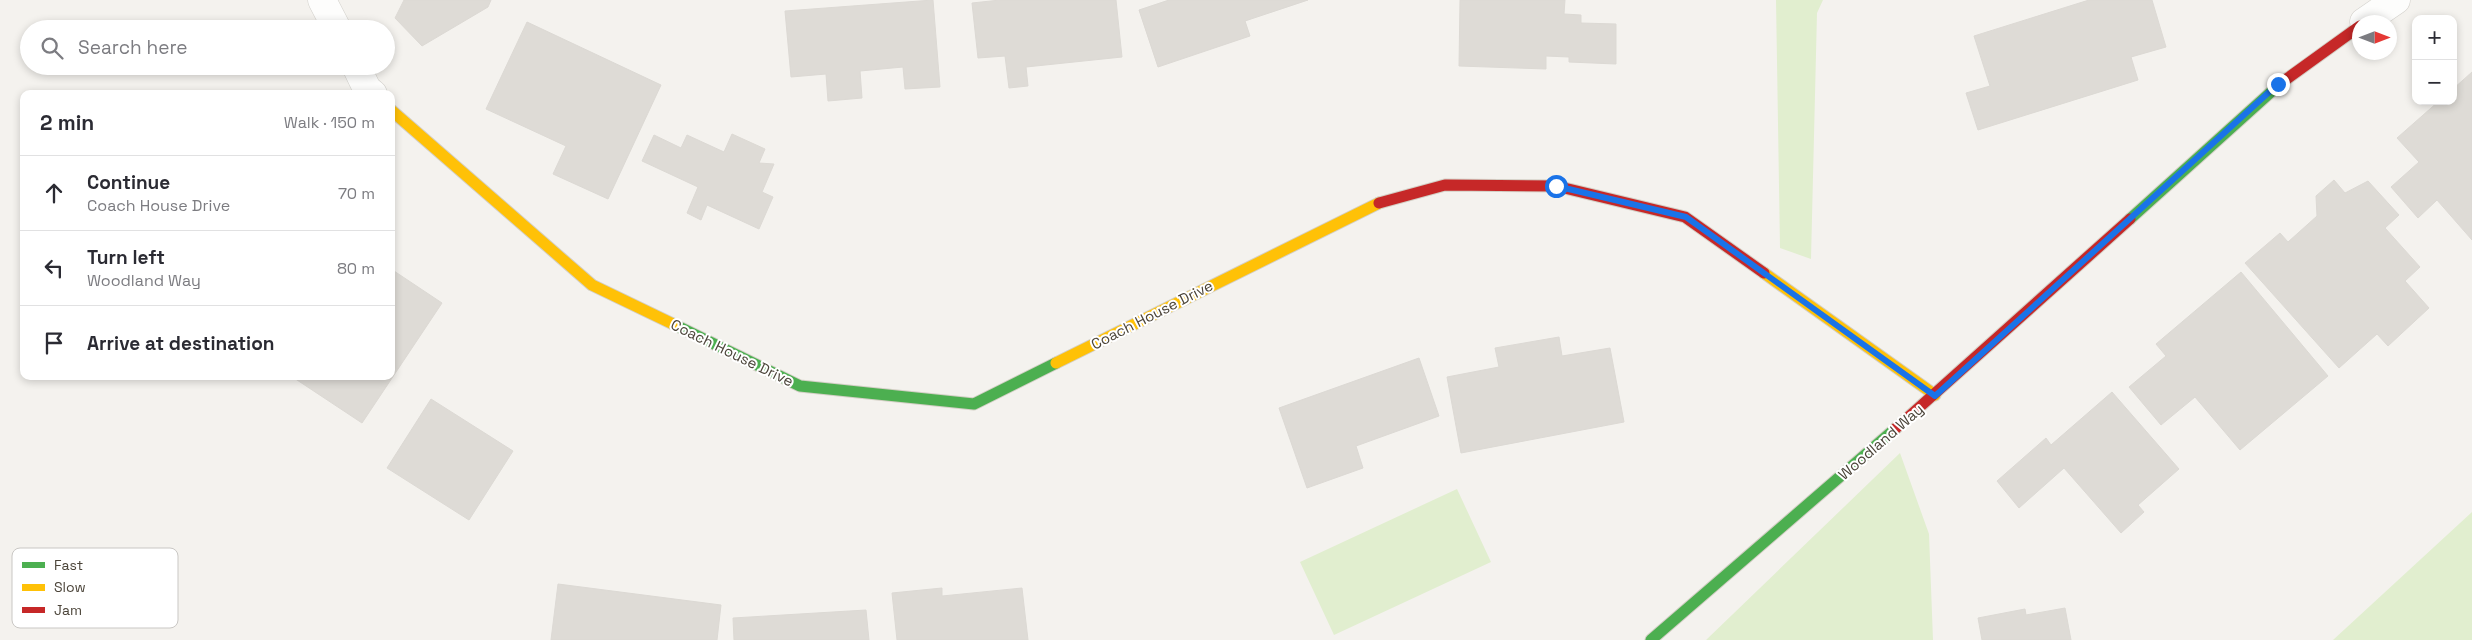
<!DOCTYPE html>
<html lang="en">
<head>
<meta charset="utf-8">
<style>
	body { margin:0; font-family:"Space Grotesk",sans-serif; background:#f2f2f3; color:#2b2b33 }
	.controls { position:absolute; right:15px; top:15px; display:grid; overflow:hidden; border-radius:10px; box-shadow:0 2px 8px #0003 }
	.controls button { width:45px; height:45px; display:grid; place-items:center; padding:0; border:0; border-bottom:1px solid #e1e1e2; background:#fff; color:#2b2b33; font:25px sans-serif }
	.compass { position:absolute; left:2352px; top:15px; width:45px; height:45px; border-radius:50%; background:#fff; box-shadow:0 2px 8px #0003; rotate:90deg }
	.stop { position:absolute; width:15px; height:15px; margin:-11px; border:4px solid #1a73e8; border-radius:50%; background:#fff }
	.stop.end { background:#1a73e8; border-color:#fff; box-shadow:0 1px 5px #0008 }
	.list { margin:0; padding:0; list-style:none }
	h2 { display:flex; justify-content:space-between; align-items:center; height:65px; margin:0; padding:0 20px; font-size:21px }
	h2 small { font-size:16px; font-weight:400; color:#7c7c81 }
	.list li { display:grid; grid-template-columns:32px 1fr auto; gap:15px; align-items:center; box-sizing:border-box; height:75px; padding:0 20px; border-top:1px solid #e1e1e2 }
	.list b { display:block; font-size:19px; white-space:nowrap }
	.list p { margin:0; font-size:16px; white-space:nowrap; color:#7c7c81 }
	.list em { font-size:16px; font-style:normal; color:#7c7c81 }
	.icon { flex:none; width:28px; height:28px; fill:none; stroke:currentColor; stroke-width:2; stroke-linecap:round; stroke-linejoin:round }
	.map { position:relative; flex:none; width:2472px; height:640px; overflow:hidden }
	.search { position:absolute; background:#fff; box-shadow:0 2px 8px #0003; left:20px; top:20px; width:375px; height:55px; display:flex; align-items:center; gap:12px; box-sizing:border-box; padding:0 18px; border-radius:28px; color:#7c7c81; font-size:19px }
	.panel { position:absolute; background:#fff; box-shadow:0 2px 8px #0003; left:20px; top:90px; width:375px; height:290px; border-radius:10px }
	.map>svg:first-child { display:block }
</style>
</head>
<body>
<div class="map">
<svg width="2472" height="640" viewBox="0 0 2472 640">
	<rect width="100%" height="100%" fill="#f4f2ee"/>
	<path fill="#e1eecf" d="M1776,0H1823L1817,13L1811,259L1780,248Z
		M1900,453L1929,534L1933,640H1706Z
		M1457,489L1491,562L1334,635L1300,562Z
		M2472,512V640H2333Z"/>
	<path fill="#dedbd6" stroke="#dcd9d4" d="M404,0H491L488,7L422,46L395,18Z
		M933,0L940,87L905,89L903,67L860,71L862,98L828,101L826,74L791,77L785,11Z
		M1000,0H1116L1122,57L1026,67L1028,86L1009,88L1005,56L978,58L972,3Z
		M1169,0H1308L1245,21L1250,36L1158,67L1139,10Z
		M1460,0H1565L1564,14L1581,15V23L1616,24V64L1569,62V57L1546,56V69L1459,66Z
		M2089,0H2152L2166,47L2131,57L2138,80L1978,130L1966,93L1990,86L1974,36Z
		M527,22L661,85L608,199L553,174L566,146L486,109Z
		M2472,72V240L2437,200L2418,218L2391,187L2419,162L2397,138L2439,101H2453V89Z
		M732,134L765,149L759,163L774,164L762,192L773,197L759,229L707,205L701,220L687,213L698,187L642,161L654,135L681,148L687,135L724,152Z
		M2334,180L2345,193L2368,181L2399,215L2385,228L2420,267L2405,281L2429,308L2388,346L2377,334L2339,368L2245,263L2280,233L2288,242L2317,216L2316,196Z
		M391,269L442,303L362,423L291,376H391Z
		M2241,272L2328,376L2240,450L2195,397L2161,425L2129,387L2166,356L2156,344Z
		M1559,337L1562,356L1610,348L1624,422L1461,453L1447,377L1499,367L1495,348Z
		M1419,358L1439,416L1356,446L1363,468L1307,488L1279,408Z
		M2112,392L2179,469L2138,505L2144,512L2121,533L2064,468L2019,508L1997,481L2046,438L2051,445Z
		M431,399L513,451L469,520L387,468Z
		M558,584L721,605L717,640H551Z
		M942,588V596L1022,588L1028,640H897L892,593Z
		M2065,608L2071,640H1982L1978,618L2025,609L2026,615Z
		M866,610L869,640H734L733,618Z"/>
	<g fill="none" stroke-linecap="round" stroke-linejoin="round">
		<g stroke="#d2d0cb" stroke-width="29">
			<path id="street" d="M322,0L337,29
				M2364,22L2396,0
				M356,66L367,89L373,94"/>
		</g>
		<g stroke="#d3cfc5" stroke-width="13">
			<path id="fast" d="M2130,219L2281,83
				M673,324L800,386L974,404L1056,363
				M1651,640L1895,429"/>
		</g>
		<g stroke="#d3cfc5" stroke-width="13">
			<path id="slow" d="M391,110L592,285L673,324
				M1764,273L1935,395
				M1056,363L1379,203"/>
		</g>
		<g stroke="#d3cfc5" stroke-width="13">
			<path id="jam" d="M2281,83L2360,26
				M1379,203L1445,185L1556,186L1685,217L1764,273
				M1895,429L2130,219"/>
		</g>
		<use href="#street" stroke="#fdfdfc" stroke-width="28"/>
		<use href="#fast" stroke="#4caf50" stroke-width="11"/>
		<use href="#slow" stroke="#ffc107" stroke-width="11"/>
		<use href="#jam" stroke="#c62828" stroke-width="11"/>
	</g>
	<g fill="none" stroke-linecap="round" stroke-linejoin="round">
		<path stroke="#1a73e8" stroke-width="6" d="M1556,186L1686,217L1935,396L2278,84"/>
	</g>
	<g text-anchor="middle" stroke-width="4" stroke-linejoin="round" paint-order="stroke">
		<g font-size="15" fill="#4b4439" stroke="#fff">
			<text transform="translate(1152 315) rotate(-27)" y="5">Coach House Drive</text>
			<text transform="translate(732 353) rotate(26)" y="5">Coach House Drive</text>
			<text transform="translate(1881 442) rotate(-41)" y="5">Woodland Way</text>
		</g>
	</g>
	<rect x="12" y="548" width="166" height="80" rx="8" fill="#fff" stroke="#c9c7c4" stroke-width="1"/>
	<rect x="22" y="562" width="23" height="6" fill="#4caf50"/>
	<rect x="22" y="584" width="23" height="7" fill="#ffc107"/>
	<rect x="22" y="607" width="23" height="6" fill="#c62828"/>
	<g font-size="14" fill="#4b4439">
		<text x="54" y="570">Fast</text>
		<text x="54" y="592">Slow</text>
		<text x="54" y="615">Jam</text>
	</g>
</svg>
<div class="controls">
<button>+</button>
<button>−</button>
</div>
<svg class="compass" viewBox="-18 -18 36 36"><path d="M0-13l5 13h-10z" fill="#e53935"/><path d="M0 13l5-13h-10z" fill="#7c7c81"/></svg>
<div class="stop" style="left:1556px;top:186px"></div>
<div class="stop end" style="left:2278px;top:84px"></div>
<div class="search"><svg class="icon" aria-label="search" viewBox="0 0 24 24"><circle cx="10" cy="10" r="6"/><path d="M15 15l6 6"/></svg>Search here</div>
<section class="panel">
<h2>2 min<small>Walk · 150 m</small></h2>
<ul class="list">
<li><svg class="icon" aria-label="ahead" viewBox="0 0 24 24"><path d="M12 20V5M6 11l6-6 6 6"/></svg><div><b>Continue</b><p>Coach House Drive</p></div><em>70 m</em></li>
<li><svg class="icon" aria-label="left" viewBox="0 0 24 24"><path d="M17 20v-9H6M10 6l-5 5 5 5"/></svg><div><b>Turn left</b><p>Woodland Way</p></div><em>80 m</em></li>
<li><svg class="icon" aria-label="arrive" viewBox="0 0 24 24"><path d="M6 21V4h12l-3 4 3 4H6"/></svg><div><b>Arrive at destination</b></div></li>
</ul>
</section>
</div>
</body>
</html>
